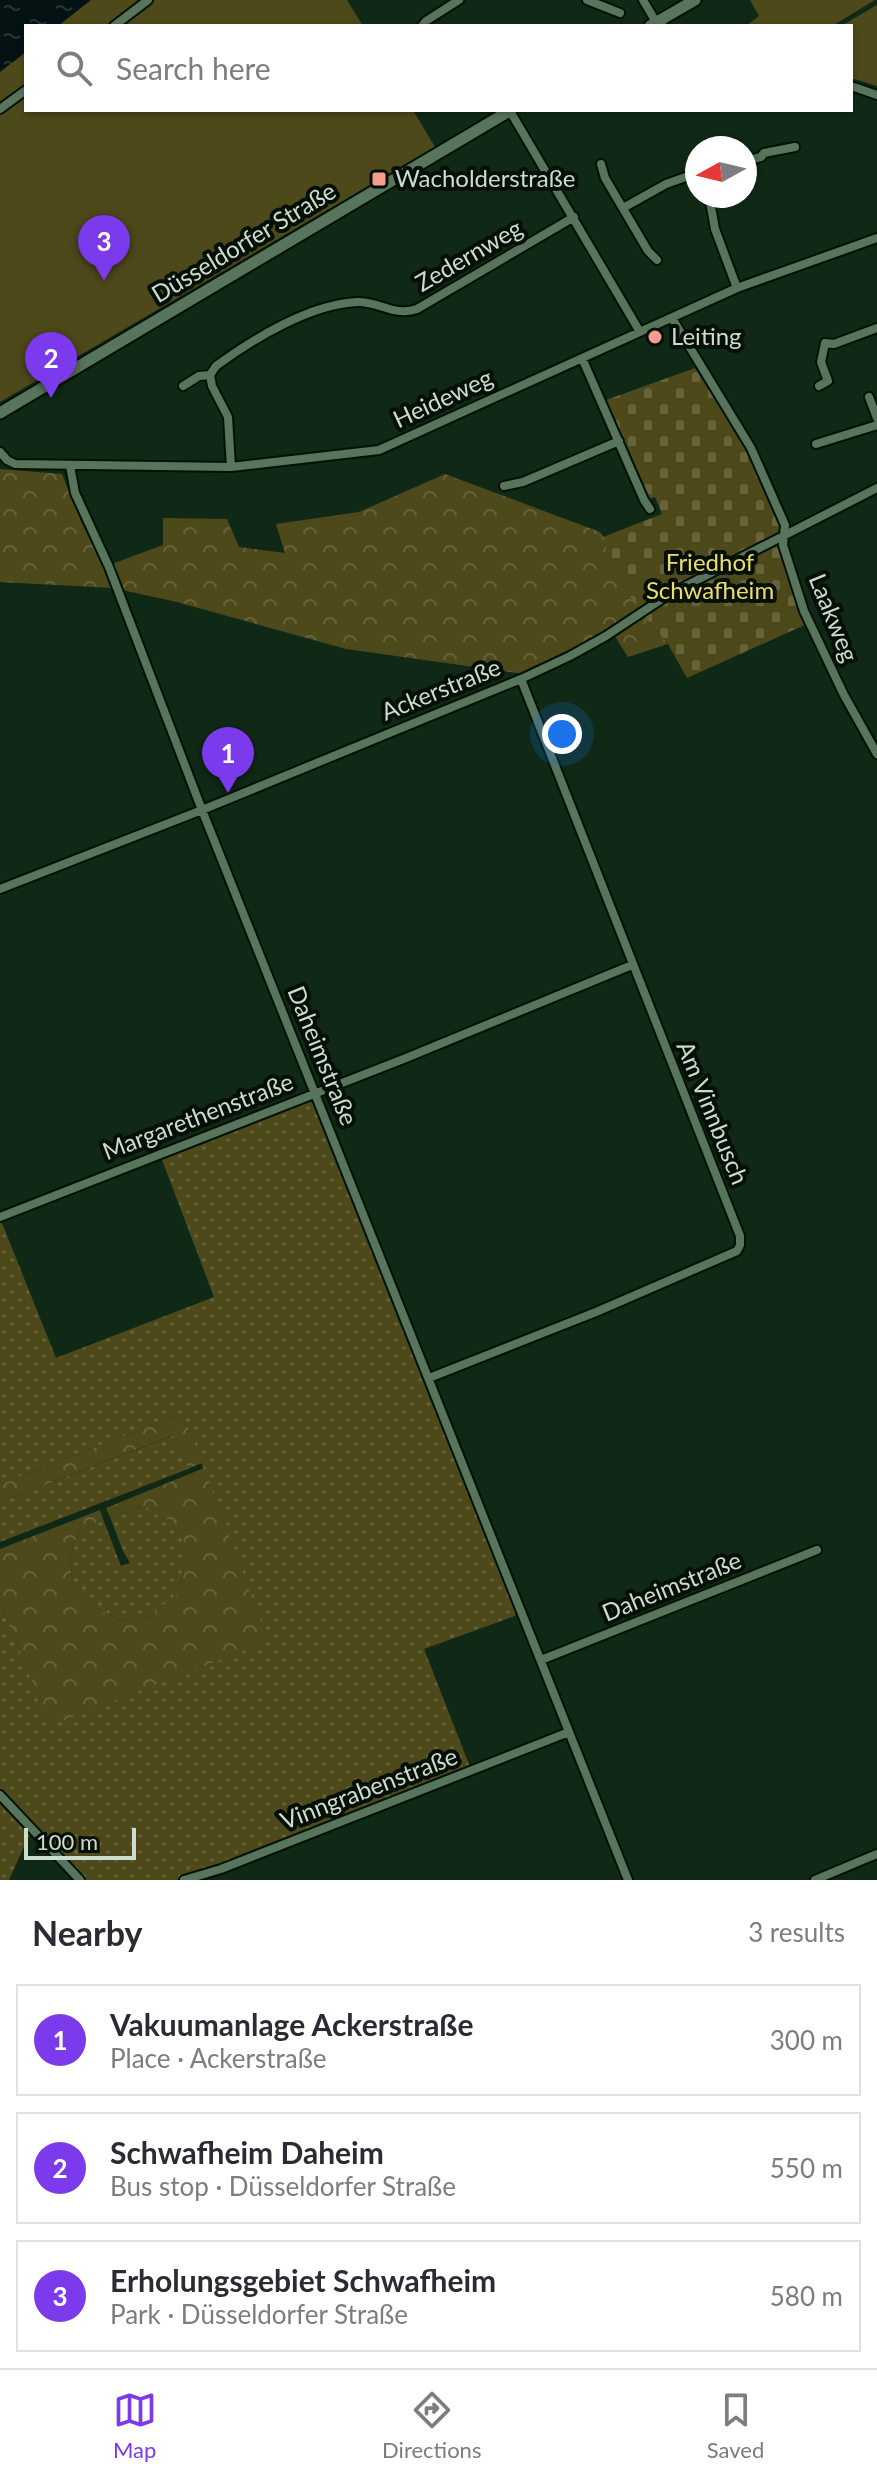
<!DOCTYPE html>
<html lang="en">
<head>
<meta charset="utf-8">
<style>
	body { margin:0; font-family:Lato,sans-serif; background:#f7f7f7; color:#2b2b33 }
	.compass { position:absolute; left:685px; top:136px; width:72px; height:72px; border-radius:50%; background:#fff; box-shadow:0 2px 6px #0004; rotate:262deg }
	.scale { position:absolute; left:24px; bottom:20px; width:112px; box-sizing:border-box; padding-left:8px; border:4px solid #ccdcce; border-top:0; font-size:22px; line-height:28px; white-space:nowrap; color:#ccdcce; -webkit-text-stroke:6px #050f07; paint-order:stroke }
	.you { position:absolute; left:562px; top:734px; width:28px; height:28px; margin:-20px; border:6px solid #fff; border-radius:50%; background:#1a73e8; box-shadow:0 0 0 12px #1a73e833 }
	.badge { display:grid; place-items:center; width:52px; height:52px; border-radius:50%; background:#7c3aed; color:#fff; font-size:26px; font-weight:700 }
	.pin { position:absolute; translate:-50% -66px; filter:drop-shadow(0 2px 4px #0008) }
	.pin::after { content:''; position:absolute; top:42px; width:28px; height:24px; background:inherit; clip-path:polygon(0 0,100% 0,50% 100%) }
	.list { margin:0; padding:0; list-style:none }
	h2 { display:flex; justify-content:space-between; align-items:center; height:104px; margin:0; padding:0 32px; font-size:34px }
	h2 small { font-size:26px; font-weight:400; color:#7c7c81 }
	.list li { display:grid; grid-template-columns:52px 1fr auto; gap:24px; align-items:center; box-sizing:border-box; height:112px; margin:0 16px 16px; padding:0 16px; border:2px solid #e1e1e2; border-radius:0px }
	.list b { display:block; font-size:30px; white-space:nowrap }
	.list p { margin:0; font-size:26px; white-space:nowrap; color:#7c7c81 }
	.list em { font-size:26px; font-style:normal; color:#7c7c81 }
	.icon { flex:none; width:44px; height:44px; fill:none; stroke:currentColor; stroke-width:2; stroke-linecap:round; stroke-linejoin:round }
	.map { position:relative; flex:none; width:877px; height:1880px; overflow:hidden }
	.search { position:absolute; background:#fff; box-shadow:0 2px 6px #0004; left:24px; right:24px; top:24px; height:88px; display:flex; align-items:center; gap:20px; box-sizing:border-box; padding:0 28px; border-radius:0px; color:#7c7c81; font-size:30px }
	.sheet { height:488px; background:#fff }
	nav { display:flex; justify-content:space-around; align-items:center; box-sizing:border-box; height:112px; border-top:2px solid #e1e1e2; background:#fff; font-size:22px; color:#7c7c81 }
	nav a { display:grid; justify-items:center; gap:4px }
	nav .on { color:#7c3aed }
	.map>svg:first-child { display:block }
</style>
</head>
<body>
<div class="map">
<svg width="877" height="1880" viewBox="0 0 877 1880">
	<defs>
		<pattern id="grass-dots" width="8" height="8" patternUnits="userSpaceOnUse" patternTransform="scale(2)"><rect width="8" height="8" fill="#4e491b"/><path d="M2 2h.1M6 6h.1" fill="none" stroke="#66633b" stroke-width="1.8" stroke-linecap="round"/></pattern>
		<pattern id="forest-crowns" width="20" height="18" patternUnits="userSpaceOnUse" patternTransform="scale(2)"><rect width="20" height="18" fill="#4e491b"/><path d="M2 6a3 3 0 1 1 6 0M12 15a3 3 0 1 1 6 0" fill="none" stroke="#66633b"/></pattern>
		<pattern id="cemetery-stones" width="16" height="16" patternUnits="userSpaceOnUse" patternTransform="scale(2)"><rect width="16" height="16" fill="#4e491b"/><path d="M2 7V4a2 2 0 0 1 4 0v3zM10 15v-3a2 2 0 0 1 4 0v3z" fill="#66633b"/></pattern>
		<pattern id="water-ripples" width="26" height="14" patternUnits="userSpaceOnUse" patternTransform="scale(2)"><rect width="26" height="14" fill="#041213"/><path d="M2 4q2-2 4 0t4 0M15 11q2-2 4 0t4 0" fill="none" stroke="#273434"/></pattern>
	</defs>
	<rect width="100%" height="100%" fill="#102916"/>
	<path fill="url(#grass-dots)" d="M313,1098L516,1610L515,1616L424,1649L470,1767L218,1867L176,1880H84L0,1791V1602L50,1725L268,1641L186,1422L173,1417L0,1484V1218L56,1358L214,1297L161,1157Z
		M175,1435L188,1469L0,1542V1502Z
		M145,1506L169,1520L184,1541V1572L175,1596L149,1617L120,1620L91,1605L72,1581L70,1554L78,1533L103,1519L121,1566L130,1563L123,1551L110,1517Z
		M0,1799L30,1833L9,1880H0Z"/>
	<path fill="url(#forest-crowns)" d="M0,469L62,474L81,521L104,567L163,545V518L227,519L239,547L285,553L276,524L359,512L445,474L600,532L619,580L639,610L668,644L628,657L611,630L568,654L525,674L346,649L177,602L113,588L0,582Z
		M173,1417L186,1422L202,1463L188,1469L174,1435L0,1502V1484Z
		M204,1468L268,1641L50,1726L0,1602V1549L100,1510L103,1519L78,1533L70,1554L72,1581L91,1605L120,1620L149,1617L175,1596L184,1572V1541L169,1520L145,1506L110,1517L106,1508Z"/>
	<path fill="url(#cemetery-stones)" d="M695,368L752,457L780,525L779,532L775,534L807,624L687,678L668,644L639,610L619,580L602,538L600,532L603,537L662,514L655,497L649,499L606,400Z"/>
	<path fill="#4e491b" d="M0,0H347L363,26H26V110H413L435,147L0,402Z
		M750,0H875L832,26H746L759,16Z
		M877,5V86L851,78V26H841Z"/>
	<path fill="url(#water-ripples)" d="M0,0H91L58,26H26V52L0,72Z"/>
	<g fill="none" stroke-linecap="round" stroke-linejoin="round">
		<g stroke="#001202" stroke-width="12">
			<path id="street" d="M587,0L620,13
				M643,0L656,22L663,26
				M114,26L148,0
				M422,26L426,21L459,0
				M851,86L877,95
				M0,109L26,90
				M510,111L640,332
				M745,161L761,157L764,153L795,147
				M601,164L605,178L648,251L657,260
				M709,196L715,229L737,288
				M623,208L666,184L697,173
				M672,318L751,448L785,525L783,545L804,611L844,695L877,754
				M582,358L644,500L650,509
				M183,386L199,376L210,375
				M819,386L828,381L821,362L825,343L834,344L877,328
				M869,397L877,418
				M816,444L877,425
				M0,452L7,460L15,464L231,467L379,450L737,288L877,238
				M70,466L75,493L109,567L202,810L628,1880
				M231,467L228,417L212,386L210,375L216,366C253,339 310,304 357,302C379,301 394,317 417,309L574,217
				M504,486L523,482L619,441
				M0,889L202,810L521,679L570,656L606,636L668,595L877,488
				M0,1217L406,1058L632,965
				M429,1378L596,1312L737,1251L740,1245V1236L521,679
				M541,1660L817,1550
				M0,1795L80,1880
				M184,1880L221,1869L569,1732
				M815,1880L877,1854"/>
		</g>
		<g stroke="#001202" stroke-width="15">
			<path id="secondary" d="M650,26L695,0
				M0,413L511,110"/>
		</g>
		<use href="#street" stroke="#59745d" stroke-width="8"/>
		<use href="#secondary" stroke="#59745d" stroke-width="11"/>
	</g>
	<g fill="#f49e8a" stroke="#050f07" stroke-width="3">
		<rect x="371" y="171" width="16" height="16" rx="4"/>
		<circle cx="655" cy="337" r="8"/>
	</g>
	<g text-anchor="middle" stroke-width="8" stroke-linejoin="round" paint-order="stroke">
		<g font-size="24" fill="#ccdcce" stroke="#050f07" text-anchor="start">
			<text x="395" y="187">Wacholderstraße</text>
			<text x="671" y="345">Leiting</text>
		</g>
		<g font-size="24" fill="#ccdcce" stroke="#050f07">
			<text transform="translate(244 243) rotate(-31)" y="8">Düsseldorfer Straße</text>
			<text transform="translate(469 256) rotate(-30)" y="8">Zedernweg</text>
			<text transform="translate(443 399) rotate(-25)" y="8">Heideweg</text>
			<text transform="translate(833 618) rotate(68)" y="8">Laakweg</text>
			<text transform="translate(441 690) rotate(-22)" y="8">Ackerstraße</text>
			<text transform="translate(322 1056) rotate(68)" y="8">Daheimstraße</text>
			<text transform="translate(712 1113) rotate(68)" y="8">Am Vinnbusch</text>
			<text transform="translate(198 1117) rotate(-21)" y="8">Margarethenstraße</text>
			<text transform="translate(672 1587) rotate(-22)" y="8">Daheimstraße</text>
			<text transform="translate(369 1789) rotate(-21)" y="8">Vinngrabenstraße</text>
		</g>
		<g font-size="24" fill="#ecdf67" stroke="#050f07">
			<text x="710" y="571">Friedhof<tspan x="710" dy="28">Schwafheim</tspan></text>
		</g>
	</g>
</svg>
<svg class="compass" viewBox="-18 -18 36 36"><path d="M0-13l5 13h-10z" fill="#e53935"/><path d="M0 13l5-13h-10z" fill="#7c7c81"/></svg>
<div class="scale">100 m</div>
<div class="you"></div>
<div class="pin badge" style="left:228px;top:793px">1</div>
<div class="pin badge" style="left:51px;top:398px">2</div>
<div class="pin badge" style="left:104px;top:281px">3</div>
<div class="search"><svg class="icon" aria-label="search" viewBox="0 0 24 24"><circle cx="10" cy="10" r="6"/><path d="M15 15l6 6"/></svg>Search here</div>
</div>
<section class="sheet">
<h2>Nearby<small>3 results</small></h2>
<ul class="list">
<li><span class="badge">1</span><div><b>Vakuumanlage Ackerstraße</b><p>Place · Ackerstraße</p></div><em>300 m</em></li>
<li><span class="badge">2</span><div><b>Schwafheim Daheim</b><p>Bus stop · Düsseldorfer Straße</p></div><em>550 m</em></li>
<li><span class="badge">3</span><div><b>Erholungsgebiet Schwafheim</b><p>Park · Düsseldorfer Straße</p></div><em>580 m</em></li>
</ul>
</section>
<nav>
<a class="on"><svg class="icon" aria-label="map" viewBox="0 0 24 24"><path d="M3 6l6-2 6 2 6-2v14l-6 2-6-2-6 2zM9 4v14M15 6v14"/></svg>Map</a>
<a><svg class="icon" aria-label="directions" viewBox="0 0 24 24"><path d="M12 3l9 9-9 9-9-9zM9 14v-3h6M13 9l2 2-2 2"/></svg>Directions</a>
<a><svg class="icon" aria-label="saved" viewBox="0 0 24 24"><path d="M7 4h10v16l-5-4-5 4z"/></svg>Saved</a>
</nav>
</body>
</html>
